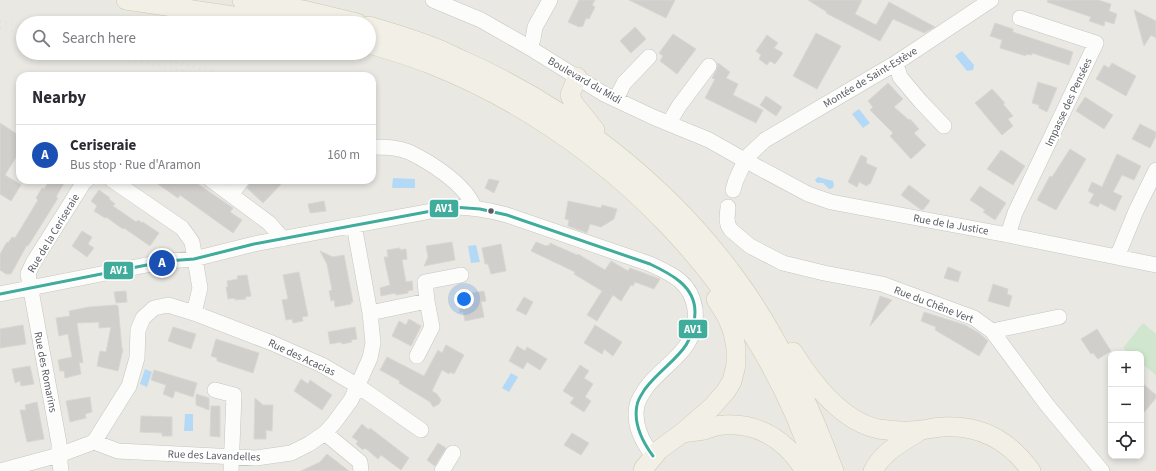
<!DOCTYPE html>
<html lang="en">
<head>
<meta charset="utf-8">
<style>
	body { margin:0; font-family:"Source Sans 3",sans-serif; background:#f7f7f7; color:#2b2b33 }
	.controls { position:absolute; right:12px; bottom:12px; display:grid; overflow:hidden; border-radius:8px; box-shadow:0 2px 6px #0003 }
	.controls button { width:36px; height:36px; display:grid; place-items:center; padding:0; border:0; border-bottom:1px solid #e1e1e2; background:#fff; color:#2b2b33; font:20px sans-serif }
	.you { position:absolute; left:464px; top:299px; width:14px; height:14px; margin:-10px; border:3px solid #fff; border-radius:50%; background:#1a73e8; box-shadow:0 0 0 6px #1a73e833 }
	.badge { display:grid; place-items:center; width:26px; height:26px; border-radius:50%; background:#1a73e8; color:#fff; font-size:13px; font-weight:700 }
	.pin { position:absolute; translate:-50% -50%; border:2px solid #fff; box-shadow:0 1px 4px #0006 }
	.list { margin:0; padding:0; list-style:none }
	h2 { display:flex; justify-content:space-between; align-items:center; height:52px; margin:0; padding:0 16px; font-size:17px }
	h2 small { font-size:13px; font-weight:400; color:#7c7c81 }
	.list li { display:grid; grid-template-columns:26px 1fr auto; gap:12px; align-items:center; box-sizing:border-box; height:60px; padding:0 16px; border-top:1px solid #e1e1e2 }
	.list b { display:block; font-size:15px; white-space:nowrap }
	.list p { margin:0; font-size:13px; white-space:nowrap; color:#7c7c81 }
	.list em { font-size:13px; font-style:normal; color:#7c7c81 }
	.icon { flex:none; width:22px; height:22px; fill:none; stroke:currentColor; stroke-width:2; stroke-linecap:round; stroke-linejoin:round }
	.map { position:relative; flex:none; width:1156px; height:471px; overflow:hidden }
	.search { position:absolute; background:#fff; box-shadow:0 2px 6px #0003; left:16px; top:16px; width:360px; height:44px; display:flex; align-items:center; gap:10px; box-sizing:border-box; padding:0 14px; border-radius:22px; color:#7c7c81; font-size:15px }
	.panel { position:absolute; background:#fff; box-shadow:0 2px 6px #0003; left:16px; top:72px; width:360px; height:112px; border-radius:12px }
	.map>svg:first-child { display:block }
</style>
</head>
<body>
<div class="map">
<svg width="1156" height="471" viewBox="0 0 1156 471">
	<rect width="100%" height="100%" fill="#e9e8e3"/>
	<path fill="#d0e6ce" d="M1143,323L1156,334V375L1141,363V354H1130L1123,348Z"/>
	<path fill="#b4d9f7" d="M962,51L974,65L973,70L967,71L955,56Z
		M859,109L870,123L863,128L852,114Z
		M818,177L833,181L834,185L833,188L829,189L823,183H817L815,180Z
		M393,178L415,179V188H392Z
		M476,245L480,262L471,263L468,246Z
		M145,369L152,372L147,387L140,384Z
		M511,373L518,377L509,392L502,388Z
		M185,414H193V431H184Z"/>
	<path fill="#d0cfcc" stroke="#d8d7d2" d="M579,0H595L592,5L595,7L589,19L586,18L583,26L579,27L568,22Z
		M629,0H675L666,18Z
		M808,0H862L855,14L876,25L889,2L935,27L924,33L893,19L880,41L826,13L827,12Z
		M1048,0H1098L1111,4L1109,11L1117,14L1114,24L1105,21L1104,26L1089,21L1091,17L1047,2Z
		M1134,10L1156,21V38L1151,35L1144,46Z
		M995,23L1013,29V32L1073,52L1069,65L1032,53V55L1026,54V56L1000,48L1002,40L990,36Z
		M635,27L646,39L631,53L620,41Z
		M816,33L841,46L817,89L793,76Z
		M673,34L696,49L677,74L660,61L663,56L659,53Z
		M767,35L778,43L774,48L783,53L775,64L770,61L767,65L759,59L761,55L756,51Z
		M718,63L730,72L726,78L738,84L733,95L763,110L756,123L705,98L715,79L712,78L716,71Z
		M1112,63L1136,76L1126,96L1096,79L1104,65L1109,68Z
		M1038,82L1057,88L1047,112L1039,108V105L1032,103Z
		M888,83L903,99L894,107L909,120L910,119L919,129L914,133L926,145L911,159L890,136L893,133L870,110L873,107L868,101Z
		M992,89L1005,103L1003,104L1013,116L1008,119L1013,126L1002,135L975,103Z
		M766,96L782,107L776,116L760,105Z
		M1085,97L1113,115L1104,129L1076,111Z
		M0,123L20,136V151L5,175L21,185L11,201L0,194Z
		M1140,124L1156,132V136L1150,148L1132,139Z
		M1070,149L1086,159L1056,210L1037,200L1050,176L1052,177Z
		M1001,150L1025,166L1013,185L987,169Z
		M1117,154L1141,166L1134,180L1122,175L1113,192L1122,196L1115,211L1100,203L1098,207L1089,203L1094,194L1088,191L1092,182L1102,187Z
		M861,155L867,158L866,163L877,168L870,184H868L867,186L859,182L857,187L848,182Z
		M489,179L499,181L494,193L485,188Z
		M50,180H59L64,183L56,197L58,198L28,246L27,245L11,274H6L0,270V254L7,242L8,243L12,237L15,238L38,200L36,198L42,188L44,189Z
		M152,180H192L233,208L230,212L242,220L233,233L180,195L178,198Z
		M253,180H285L263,203L247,188Z
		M909,185L930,201L923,210L920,209L901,195Z
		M980,186L1006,203L995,220L983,212L985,210L970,200Z
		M99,190L110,198L109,199L115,204L113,206L136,222L138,220L142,223L143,222L159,233L150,246L124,228L123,229L106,217L105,218L94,211L97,206L91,201Z
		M324,201L326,211L310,213L308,204Z
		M568,201L601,208L602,205L617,209L614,219L601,227L590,224L587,233L568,226L569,220L565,219Z
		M82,231L92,237L88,244L94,248L87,257L72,246Z
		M452,242L455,260L424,266L428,257L426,246Z
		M536,242L546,246L547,245L549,246L550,243L577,255L578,254L605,270L611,261L628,271L630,268L660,279L654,289L635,282L633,286L631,285L621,301L613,295L597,321L587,315L602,291L574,274L575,272L531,251Z
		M501,244L506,271L491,274L488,264H485L482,248Z
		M400,248V250L406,249L407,259L402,260L406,282L412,281L413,290L408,291V293L396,295L395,293L381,296L380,288L390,285L384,257H388L387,250Z
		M320,251L333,257L344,255L353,302H351V304L335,307L334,300L331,301L329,291L332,290L327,264Z
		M948,267L961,272L958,282L944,278Z
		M299,272L308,316L302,317L303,321L293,323L292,319L286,320L282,300L288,299L283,275Z
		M247,275L251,296L245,297L246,299L235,300V298L228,299L226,287H228L227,281L238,279L237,276Z
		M993,284L1008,289L1007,294L1012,296L1009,307L988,301Z
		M126,291L127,302L116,303L114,292Z
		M484,291L486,301L481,302L484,317L465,321L463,312L460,313L459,301L466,300L465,294Z
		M880,296L892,300L870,326Z
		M524,297L533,302L526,315L516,310Z
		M116,305L118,306L122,349H123L118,371L97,366L100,351L106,352L111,327L99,328V322L77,323L83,363L79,362L81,374L65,378L64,371H60L58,360L72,357L68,334L59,336L56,318L70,316L69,311L89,307Z
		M924,312L965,325L979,333L988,341L979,356L935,330L936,327L921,321Z
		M409,319L421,326L411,346L392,336L399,321L406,325Z
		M23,325L26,344L0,348V329Z
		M595,325L622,342L613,356L604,349L602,354L584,343Z
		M173,327L196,334L191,349L168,341Z
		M355,327L357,339L351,340L352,342L342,344L341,342L330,344L328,332Z
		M1097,329L1111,351L1098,359L1093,353L1091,354L1081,339Z
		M216,339L259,353L253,373L217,361V358L211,356Z
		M446,345L464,355L454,374L450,372L449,374L442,370L432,391L437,394L441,400L439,404L433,407L430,402L399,383L400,381L380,370L387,357L424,376L438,350L442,353Z
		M517,346L525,351L527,347L547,359L540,370L527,362L523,369L509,361Z
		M580,365L589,371L584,378L593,384L585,397L591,401L584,412L570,403L574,398L563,391Z
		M30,366L34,384L21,386L20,381L15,383L12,369Z
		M154,370L197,383L193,397L175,391L173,398L163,394L166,385L151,380Z
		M301,379L308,384L310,380L332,395L322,410L294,391Z
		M1141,382L1156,395V398L1141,416Z
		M196,394L209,398V410L196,405Z
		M90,397L92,412L85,414L86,418L70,422L66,401Z
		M255,398L263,405H273L272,431L266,430V439H254Z
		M37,402L44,439L27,442L20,410H26L25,405Z
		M211,406H220V437L210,436Z
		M141,416L172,417V436H162V433L140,432Z
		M362,424L369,430L370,428L409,458L401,470L381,455L378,459L365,448L363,450L356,444L358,441L352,437Z
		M572,433L589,443L581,455L564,445Z
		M438,443L446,448L435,466L427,460Z
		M327,454L349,471H301L320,462Z"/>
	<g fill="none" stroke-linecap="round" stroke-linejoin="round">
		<g stroke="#c5c5c4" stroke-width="16">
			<path id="minor" d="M433,0L481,20L530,48L604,94L653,117L709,140L739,157
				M530,48L533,39L535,27L550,0
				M896,63L900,77L921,102L944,126
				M616,99L624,83L649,57
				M669,123L679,106L709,66
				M372,147C385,147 397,147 409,152C430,162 465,184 474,207
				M749,155L765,140L896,63L991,0
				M752,164L808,194L831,202L1008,235L1156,265
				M112,180L182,228L192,242L200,288L194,313
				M211,180L269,223L283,239
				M733,190L736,180L742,167
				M231,195L242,180
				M728,207L727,219L728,225L731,230L750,246L783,263L824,273L882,284L974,318L992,331L1047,405L1102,471
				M1008,235L1015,213L1096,43L1020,18
				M1117,257L1136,211L1156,170
				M0,294L167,261L194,259L254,244L453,207C472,207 489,210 507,215L650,264C672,274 691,282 695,309C699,347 671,359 649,384C644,391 639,397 637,405C633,425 642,441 653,456
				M427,301L425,282L461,275
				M370,313L427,301L432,327L417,356
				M992,331L1059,317
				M215,390L234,395L231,471
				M325,433L360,462L361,471
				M94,442L129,386L137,358L138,330L143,318L154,308L168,305L194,313L272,343L322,365L358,386L421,430
				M0,471L59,455L94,442L118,451L256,458L291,453L309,444L325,433L334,423L351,400L370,358L373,343L370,313L354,225
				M61,471L59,455V443L28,274L33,263L84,182L87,180
				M442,471L453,453"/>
		</g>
		<g stroke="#d1c9b0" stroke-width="20">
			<path id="major" d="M126,0L280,23
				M242,0L303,10L357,23
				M369,26C389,32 410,38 430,46C442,50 453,56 464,61C568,107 667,184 735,277C778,335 809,403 834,471
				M369,44C390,50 410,56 430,64C608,134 758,289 816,471
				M577,77L570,95L574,104L595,130
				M793,352C811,381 842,422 879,429C892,431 908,432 922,430C929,429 936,427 943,427C980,425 1009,440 1031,471
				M682,433C689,432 697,431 704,430C710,428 717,425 724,425C760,423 787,441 805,471
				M643,471L644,468L659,450L682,433L712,407L726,391L732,381L736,365V348L733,332L727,317L716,299
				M873,471C883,451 903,442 921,430"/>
		</g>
		<use href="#minor" stroke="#fcfcfb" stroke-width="15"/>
		<use href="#major" stroke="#f2f0e6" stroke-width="19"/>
		<path stroke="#e1e2e1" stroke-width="3" stroke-dasharray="1 5" stroke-linecap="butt" d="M0,21L23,27
			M0,28L23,33
			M106,53L204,76
			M135,53L232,76"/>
		<g stroke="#fff" stroke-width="6">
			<path id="bus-1" d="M0,294L167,261L194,259L254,244L453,207L480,209L507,215L650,264C671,274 695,286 695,312C695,353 666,361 645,389C642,394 638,399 637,405C633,424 642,441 653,456"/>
		</g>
		<use href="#bus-1" stroke="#40ac9b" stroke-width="3"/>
	</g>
	<circle fill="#595d62" stroke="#fff" stroke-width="1.5" cx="491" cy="211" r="3.5"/>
	<g text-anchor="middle" stroke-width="4" stroke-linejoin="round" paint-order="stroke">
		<g font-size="11" fill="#595d62" stroke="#fff">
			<text transform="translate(870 77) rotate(-31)" y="4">Montée de Saint-Estève</text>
			<text transform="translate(585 80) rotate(30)" y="4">Boulevard du Midi</text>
			<text transform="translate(1068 102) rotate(-65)" y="4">Impasse des Pensées</text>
			<text transform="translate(951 224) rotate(10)" y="4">Rue de la Justice</text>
			<text transform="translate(53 233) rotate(-59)" y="4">Rue de la Ceriseraie</text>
			<text transform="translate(934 304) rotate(21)" y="4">Rue du Chêne Vert</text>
			<text transform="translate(302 357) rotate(25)" y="4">Rue des Acacias</text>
			<text transform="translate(46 372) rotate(79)" y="4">Rue des Romarins</text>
			<text transform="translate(214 455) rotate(2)" y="4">Rue des Lavandelles</text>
		</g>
	</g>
	<g stroke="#fff" stroke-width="1.5">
		<rect x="429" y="199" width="30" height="19" rx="4" fill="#40ac9b"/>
		<rect x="103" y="261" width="31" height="19" rx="4" fill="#40ac9b"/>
		<rect x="678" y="319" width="30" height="20" rx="4" fill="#40ac9b"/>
	</g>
	<g font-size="11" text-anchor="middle" font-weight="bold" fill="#fff">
		<text x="444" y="212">AV1</text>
		<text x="119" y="274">AV1</text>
		<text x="693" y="333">AV1</text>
	</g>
</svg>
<div class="controls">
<button>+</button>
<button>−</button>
<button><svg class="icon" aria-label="locate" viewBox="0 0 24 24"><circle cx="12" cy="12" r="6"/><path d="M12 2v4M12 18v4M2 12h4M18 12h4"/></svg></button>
</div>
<div class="you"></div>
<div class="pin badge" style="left:162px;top:263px;background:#1a4fb4">A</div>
<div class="search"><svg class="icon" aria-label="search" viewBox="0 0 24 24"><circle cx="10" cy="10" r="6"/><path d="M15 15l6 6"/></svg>Search here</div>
<section class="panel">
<h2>Nearby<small></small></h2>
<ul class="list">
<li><span class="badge" style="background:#1a4fb4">A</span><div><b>Ceriseraie</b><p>Bus stop · Rue d'Aramon</p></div><em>160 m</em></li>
</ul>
</section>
</div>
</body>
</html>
